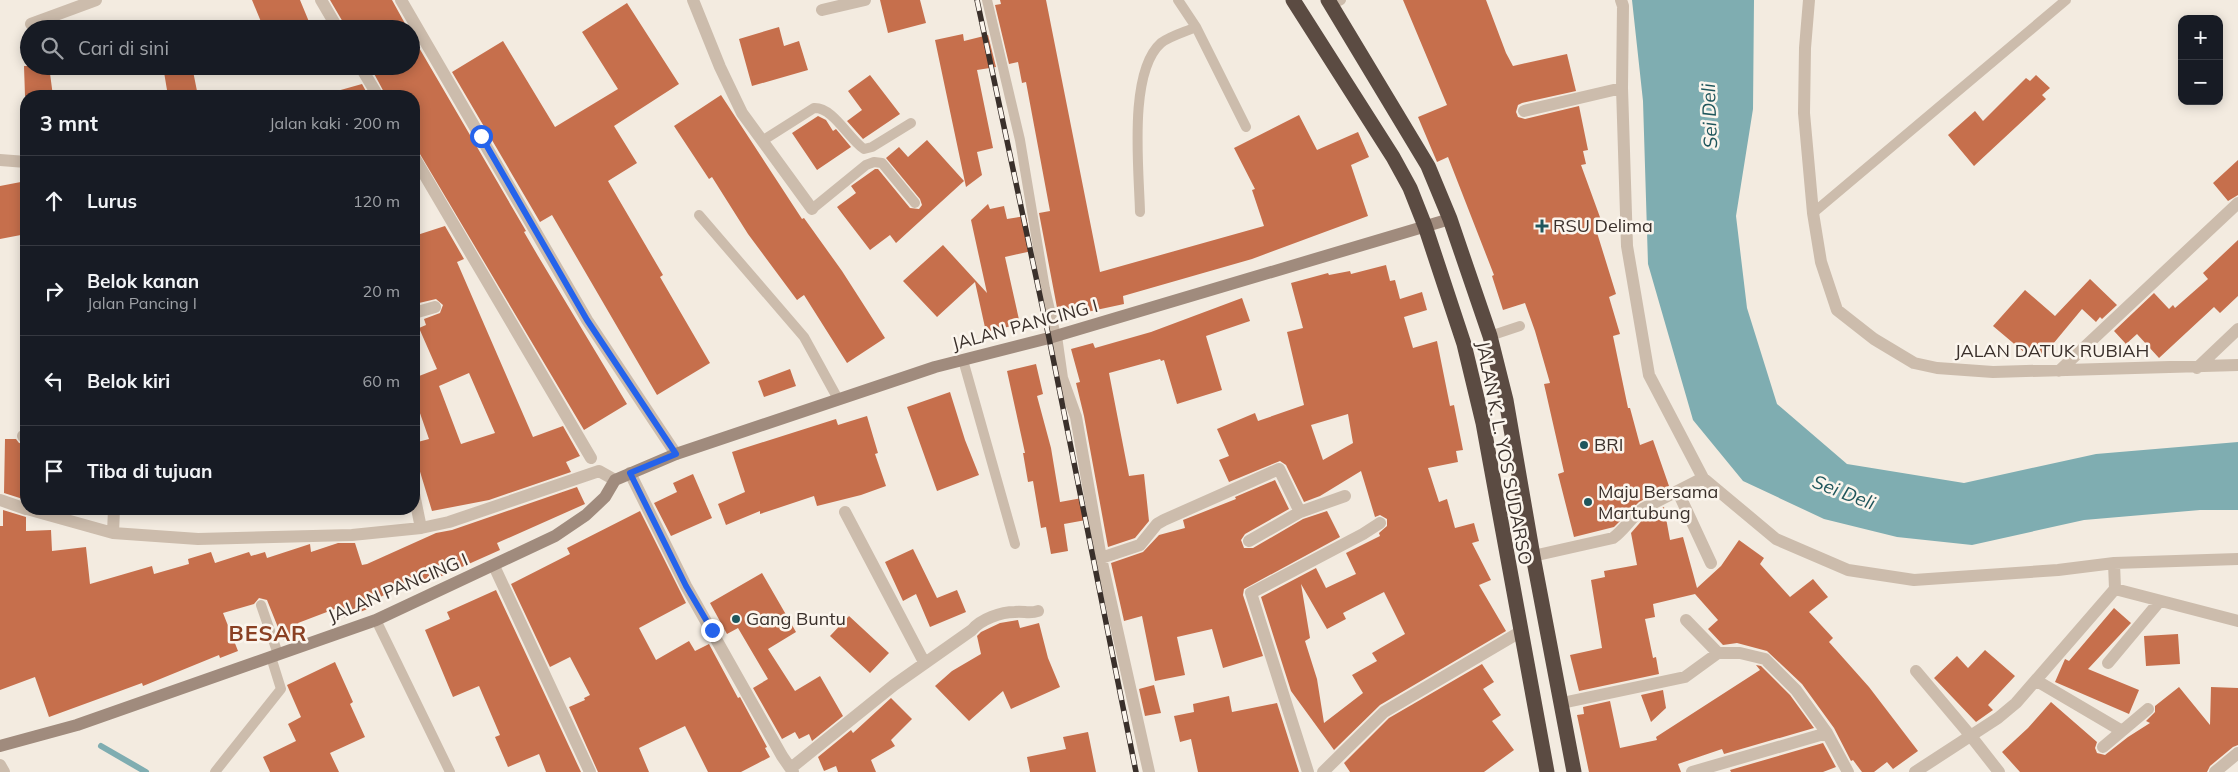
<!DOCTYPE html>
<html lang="id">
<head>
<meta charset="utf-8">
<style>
	body { margin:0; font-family:Mulish,sans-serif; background:#20242c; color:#f1f3f6 }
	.controls { position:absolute; right:15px; top:15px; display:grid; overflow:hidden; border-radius:10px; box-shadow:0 2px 12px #0003 }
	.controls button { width:45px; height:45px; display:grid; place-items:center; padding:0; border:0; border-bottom:1px solid #363941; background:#171b24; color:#f1f3f6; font:25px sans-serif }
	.stop { position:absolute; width:15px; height:15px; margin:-11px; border:4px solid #2563eb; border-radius:50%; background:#fff }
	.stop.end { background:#2563eb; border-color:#fff; box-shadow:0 1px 5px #0008 }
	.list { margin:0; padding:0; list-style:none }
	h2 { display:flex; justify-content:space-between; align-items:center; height:65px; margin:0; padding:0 20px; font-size:21px }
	h2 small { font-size:16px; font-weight:400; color:#9ea1a6 }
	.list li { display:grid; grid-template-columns:32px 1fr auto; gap:15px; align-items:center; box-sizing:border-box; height:90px; padding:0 20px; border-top:1px solid #363941 }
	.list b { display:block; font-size:19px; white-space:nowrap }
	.list p { margin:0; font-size:16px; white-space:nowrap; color:#9ea1a6 }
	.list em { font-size:16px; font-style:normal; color:#9ea1a6 }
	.icon { flex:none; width:28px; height:28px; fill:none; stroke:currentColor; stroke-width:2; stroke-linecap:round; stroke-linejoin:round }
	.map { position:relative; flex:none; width:2238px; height:772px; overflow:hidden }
	.search { position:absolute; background:#171b24; box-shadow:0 2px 12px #0003; left:20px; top:20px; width:400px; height:55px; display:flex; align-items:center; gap:12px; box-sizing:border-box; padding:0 18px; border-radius:28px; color:#9ea1a6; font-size:19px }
	.panel { position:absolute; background:#171b24; box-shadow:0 2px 12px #0003; left:20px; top:90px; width:400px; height:425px; border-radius:20px }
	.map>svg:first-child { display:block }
</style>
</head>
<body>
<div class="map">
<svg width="2238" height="772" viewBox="0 0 2238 772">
	<rect width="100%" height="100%" fill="#f3ebe0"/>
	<path fill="#7fadb1" d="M1632,0H1754L1753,109L1736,216L1747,308L1777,404L1847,464L1964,483L2096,454L2238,442V510H2200L2084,520L1972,545L1897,537L1824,519L1743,481L1693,420L1648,264L1643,101Z"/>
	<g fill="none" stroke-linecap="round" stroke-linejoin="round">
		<path stroke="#7fadb1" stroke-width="6" d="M101,746L146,772"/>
	</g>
	<path fill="#c66f4c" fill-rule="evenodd" d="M252,0H300L312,29H264Z
		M330,0H392L408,29H347Z
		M880,0H920L926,23L888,33Z
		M1000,0H1046L1100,272L1264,226L1252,190L1255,189L1234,148L1299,115L1317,150L1358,132L1369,157L1351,165L1368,216L1252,259L1123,296L1124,304L1059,318L1039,213L1050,211L1026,82L1022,83L1018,62L1009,64L995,5L1001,4Z
		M1403,0H1486L1506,53L1513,66L1567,54L1576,91L1522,103L1518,105L1516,112L1518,117L1525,119L1579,106L1588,150L1583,151L1586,164L1581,165L1601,220L1594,223L1616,294L1609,297L1620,334L1613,336L1628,408H1630L1640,445L1653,440L1669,486L1639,502L1614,527L1574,537L1558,474L1564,472L1544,384L1550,383L1535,331L1525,303L1503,310L1492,276L1494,275L1448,157L1437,162L1418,117L1447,105Z
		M627,3L679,84L614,126L637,163L608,181L663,275L660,277L710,363L657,395L552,215L540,222L452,72L503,41L555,127L618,89L582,32Z
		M779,27L784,46L799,41L808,70L752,86L739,39Z
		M411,34L526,231L524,232L538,256L627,404L584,430L414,144V96H386L370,66H411Z
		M963,34L964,41L988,35L996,67L977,70L993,148L977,152L982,175L966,187L935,40Z
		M24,66H49L53,96H25Z
		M163,66H192L197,91L168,96Z
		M870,75L900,114L863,139L847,121L862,110L848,91Z
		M2036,75L2050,88L2042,95L2046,99L1974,166L1948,135L1975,111L1983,121L2026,78L2030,81Z
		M362,84L368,95L337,93V91Z
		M721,95L802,219L804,218L842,271L885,338L847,363L804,295L797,300L748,234L712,177L709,179L674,126Z
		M818,116L826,120L833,131L836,129L851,147L817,170L792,133Z
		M927,140L964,181L896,243L890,235L870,250L837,207L856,193L851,186L875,169H878L910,208L919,209L922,205L920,199L886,158L899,147L908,157Z
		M2238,160V195L2228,201L2213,183Z
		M26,181V234L0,239V186Z
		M988,204L990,209L1004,206L1007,219L1026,216L1032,251L1005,257L1020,324L986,332L975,282L937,317L903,281L943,245L987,293L971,220Z
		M445,226L464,259L457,262L533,437L563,426L580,456L566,462L571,472L489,500L432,511L414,452V443L429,439L414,396V378L437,369L419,328L426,325L424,319L440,313L443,305L436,299L419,303L414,286V280L419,278L414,262V236ZM469,373L495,433L461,444L439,386Z
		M2238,240V296L2220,313L2214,307L2159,358L2137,334L2126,344L2114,331L2154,293L2169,309L2173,305L2175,308L2208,279L2203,273Z
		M1386,265L1390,281L1395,280L1400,299L1422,292L1427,310L1404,317L1413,348L1437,341L1450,406L1454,405L1463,450L1456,451L1458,462L1428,468L1439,502L1447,499L1455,528L1474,523L1479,541L1472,543L1491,580L1479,585L1506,631L1380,705L1334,750L1291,691L1261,597L1316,568L1326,588L1356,574L1346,553L1380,536L1379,533L1387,526V519L1380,515L1375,517L1361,471L1320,496L1304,502L1286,465L1280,461L1229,482L1219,460L1229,456L1217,429L1255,413L1258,421L1304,405L1287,332L1303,328L1291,283L1328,273L1329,275L1350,271L1351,274ZM1348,414L1353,443L1323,460L1311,425ZM1301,584L1327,629L1346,619L1343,613L1384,592L1405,634L1372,653L1377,661L1352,675L1363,693L1324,723L1317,679L1305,641L1310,638Z
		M2090,279L2117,305L2102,319L2100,317L2096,322L2082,309L2043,356L2031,346L2025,353L1993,326L2025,290L2055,316Z
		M1242,298L1250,321L1206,336L1222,390L1177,404L1164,360L1161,361L1160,359L1109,373L1129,476L1144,474L1149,521L1135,538L1108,547L1084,416L1076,383L1080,382L1071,349L1093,343L1095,348L1151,332Z
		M1036,364L1043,394L1037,396L1051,448L1060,502L1082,498L1086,520L1064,524L1068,551L1051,554L1046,527L1041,528L1033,481L1028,482L1023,453H1025L1007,371Z
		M790,369L796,386L764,397L758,381Z
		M950,392L965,440L979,475L937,491L907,407Z
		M867,416L878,453L875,454L886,486L861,495L817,506L814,496L760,514V511L726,525L718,504L745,492L732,452L836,419L838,425Z
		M5,439H16L19,443L26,444V500L4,493Z
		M693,474L712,518L671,536L654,503L677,492L673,483Z
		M1275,480L1289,509L1245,534L1241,540L1244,548H1253L1303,519L1327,511L1340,537L1244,589L1243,595L1263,656L1223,668L1212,629L1177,637L1185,675L1155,681L1142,616L1124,621L1111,563L1143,552L1159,535L1185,528L1183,520L1236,499L1235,497Z
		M577,487L585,504L497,543L500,550L417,587L415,582L373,600L375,606L345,618L340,607L298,623L302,632L283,640L267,600L259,598L254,604L223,613L238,651L220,658L219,655L143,686L142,683L49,717L35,677L0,690V526H3V510L26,517V531L51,530L52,551L86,547L90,584L152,566L154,574L189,564L188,559L211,552L215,563L249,552L251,556L265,552L267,558L310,544L311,552L338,543H355L362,565L367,564L436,533L452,530Z
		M1664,507L1670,540L1683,537L1697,588L1721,566L1739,540L1764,558L1760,564L1790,597L1813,579L1828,597L1809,612L1833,638L1829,642L1869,687L1918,751L1893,769L1887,762L1874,772H1862L1853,760L1851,761L1834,728L1802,684L1767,651L1737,643L1723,645L1708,629L1718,620L1695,594L1653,604L1655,617L1645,619L1653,658L1656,657L1659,674L1579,691L1570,655L1602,648L1591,580L1605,577L1604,571L1637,565L1631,533L1645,517Z
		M640,511L686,603L639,628L656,660L689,641L695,651L709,644L738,698L740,697L767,747L765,748L770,757L741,772H708L685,726L639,748L649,772H598L569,707L585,700L584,698L590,695L570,657L550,667L511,584L570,554L567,548Z
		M913,549L937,598L957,590L966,612L930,627L916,594L903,601L885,562Z
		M762,573L796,632L768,649L795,691L820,676L843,716L812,741L809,734L799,739L795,732L782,739L753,688L768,679L738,628L727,634L710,603Z
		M496,590L554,714L581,772H546L539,754L508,767L495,737L500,735L479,686L453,697L425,630L450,619L447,612Z
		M2114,608L2131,623L2088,669L2139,690L2129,714L2055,682L2065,659L2069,661Z
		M849,616L889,653L870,673L830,636Z
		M1018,620L1020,628L1039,623L1048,658L1060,687L1011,709L1003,691L969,721L935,686L952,671L981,654L977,636L981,632L1000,623Z
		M2178,634L2180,664L2146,666L2144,636Z
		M1985,650L2015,676L1988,705L1993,710L1976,722L1934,678L1957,656L1968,668Z
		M335,662L353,702L350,704L365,737L330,753L339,772H270L263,757L296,741L288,724L301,717L287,685Z
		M1482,664L1494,682L1483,689L1501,715L1492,721L1514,750L1484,772H1350L1344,763L1389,718Z
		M1756,665L1761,666L1790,695L1814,728L1724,754L1722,749L1678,764L1681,772H1589L1577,715L1584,714L1583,707L1610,701L1620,748L1657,740L1656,737L1760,670Z
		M1154,685L1161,713L1145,716L1139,689Z
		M2179,687L2210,725L2211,687L2238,688V745L2233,747L2210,766L2207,772H2020L2002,752L2028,728L2051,702L2097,742L2095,748L2097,753L2105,755L2128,737L2150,723L2146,721L2155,712V706Z
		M1663,690L1666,708L1651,722L1641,695Z
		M1229,696L1232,712L1277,703L1299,772H1198L1191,739L1180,742L1174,716L1194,712L1193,704Z
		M891,698L912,719L891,740L895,746L871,760L876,772H838L836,766L824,771L818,757L851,730L853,733Z
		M1088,732L1096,772H1030L1027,757L1066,749L1063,737Z
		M1823,743L1836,767L1823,772H1731L1730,770Z"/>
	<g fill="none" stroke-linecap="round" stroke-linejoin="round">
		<path stroke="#ccbcac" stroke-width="10" d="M987,0L1020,140L1045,289L1056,336
			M1178,0L1196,27L1246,127
			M1331,5L1341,0
			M762,141L814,108C833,107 848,138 864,149L872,147L911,123
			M812,209L866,165L874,162L882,163L915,203
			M1140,212C1139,170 1128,72 1161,43C1170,36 1185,32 1196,27
			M1813,213L2066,0
			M699,215L804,337L838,399
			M1490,336L1520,326
			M963,360L1015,544
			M261,605L278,654
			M376,620L450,772
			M215,772L281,689L271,657"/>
		<path stroke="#ccbcac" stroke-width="12" d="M321,0L338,29
			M401,0L587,320L676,454
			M693,0L720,67L742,113L812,209
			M1621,0L1623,6L1622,88L1627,246L1649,375L1703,478L1776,539L1848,570L1914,580L2058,570L2114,563L2238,559
			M1809,0L1805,48L1804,113L1813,213L1821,262L1837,310L1874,339L1914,363L1937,368L1993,372L2238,365
			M822,10L865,0
			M31,24L96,0
			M360,66L378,96
			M1524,111L1622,88
			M414,157L591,458
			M0,160L26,162
			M414,313L435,307
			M1056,336L1062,378L1076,417L1101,558L1149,772
			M2197,368L2238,329
			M2059,371L2238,203
			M23,436H26
			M630,473L686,586L782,756L793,772
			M1678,492L1711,563
			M414,494L421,528
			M0,500L26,509
			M27,509L113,533L198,539L352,535L421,528L449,522L599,471L615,480
			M845,512L924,662
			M113,533L114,509
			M1249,541L1300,512L1345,496
			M1533,556L1613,538C1625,529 1632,516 1644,508L1703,478
			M1101,558L1140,545L1157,524L1164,520L1279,469L1300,512
			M494,566L590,772
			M2115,589L2238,621
			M1686,620L1718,653
			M2108,663L2159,602
			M1916,671L1970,735L1999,772
			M2037,681L2122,731
			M1562,703L1685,677L1718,653H1740L1765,659L1796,690L1827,733L1848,772
			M2103,747L2148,709
			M0,765L4,772
			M791,768L894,685L972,630C981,619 1001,612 1015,612C1024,611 1030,614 1038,611
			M1308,772L1251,593L1363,534L1380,523
			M1323,772L1384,712L1520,632
			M1692,772L1827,733
			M1915,772L1998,718L2016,703L2115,589L2114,563
			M2215,772L2238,753"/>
		<path stroke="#a08b7d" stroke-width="12" d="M0,746L77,725L376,620L555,536L586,515L605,497L615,480L676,454L935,367L1049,338L1450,219"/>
		<path stroke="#5b4b42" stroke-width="15" d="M1293,0L1393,157L1410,188L1425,226L1464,344L1483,423L1547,772
			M1328,0L1428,166L1450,219L1490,336L1506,400L1533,556L1574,772"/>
		<g stroke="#3a302b" stroke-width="5.5">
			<path id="rail" d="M977,0L1049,338L1136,772"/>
		</g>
		<use href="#rail" stroke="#fbf5ed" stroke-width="4" stroke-dasharray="11" stroke-linecap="butt"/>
	</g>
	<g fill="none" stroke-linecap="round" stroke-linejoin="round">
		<path stroke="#2563eb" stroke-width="6" d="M481,136L587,320L676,454L630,473L686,586L712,630"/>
	</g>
	<g fill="#1f565c" stroke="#fbf5ed" stroke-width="2">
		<path d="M1539.5 218.5h5v5h5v5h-5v5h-5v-5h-5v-5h5z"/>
		<circle cx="1584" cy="445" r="5"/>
		<circle cx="1588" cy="502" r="5"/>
		<circle cx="736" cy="619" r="5"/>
	</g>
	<g text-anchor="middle" stroke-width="5" stroke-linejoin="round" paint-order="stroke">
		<g font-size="18" fill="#3a302b" stroke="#fbf5ed" text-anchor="start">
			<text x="1553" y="232">RSU Delima</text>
			<text x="1594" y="451">BRI</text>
			<text x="1598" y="498">Maju Bersama<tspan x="1598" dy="21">Martubung</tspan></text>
			<text x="746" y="625">Gang Buntu</text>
		</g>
		<g font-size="18" fill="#3a302b" stroke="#fbf5ed">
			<text transform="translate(1025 325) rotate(-15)" y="6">JALAN PANCING I</text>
			<text x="2052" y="357">JALAN DATUK RUBIAH</text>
			<text transform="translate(1504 453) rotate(79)" y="6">JALAN K. L. YOS SUDARSO</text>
			<text transform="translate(398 588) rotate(-23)" y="6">JALAN PANCING I</text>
		</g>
		<g font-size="19" font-style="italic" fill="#1f565c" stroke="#fbf5ed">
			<text transform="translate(1709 116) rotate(-92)" y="7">Sei Deli</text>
			<text transform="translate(1844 492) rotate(21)" y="7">Sei Deli</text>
		</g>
		<g font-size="22" font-weight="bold" letter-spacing="1" fill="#8a4023" stroke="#fbf5ed">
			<text x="268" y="641">BESAR</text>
		</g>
	</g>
</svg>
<div class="controls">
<button>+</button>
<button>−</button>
</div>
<div class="stop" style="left:481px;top:136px"></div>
<div class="stop end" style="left:712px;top:630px"></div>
<div class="search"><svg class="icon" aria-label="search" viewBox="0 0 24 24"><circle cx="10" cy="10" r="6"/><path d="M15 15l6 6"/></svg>Cari di sini</div>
<section class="panel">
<h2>3 mnt<small>Jalan kaki · 200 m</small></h2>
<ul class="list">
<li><svg class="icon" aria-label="ahead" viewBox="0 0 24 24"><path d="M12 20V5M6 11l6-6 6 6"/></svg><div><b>Lurus</b></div><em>120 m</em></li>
<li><svg class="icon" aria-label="right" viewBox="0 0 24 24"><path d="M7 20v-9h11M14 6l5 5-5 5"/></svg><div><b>Belok kanan</b><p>Jalan Pancing I</p></div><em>20 m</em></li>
<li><svg class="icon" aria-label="left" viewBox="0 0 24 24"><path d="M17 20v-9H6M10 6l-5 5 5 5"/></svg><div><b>Belok kiri</b></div><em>60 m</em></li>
<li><svg class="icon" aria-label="arrive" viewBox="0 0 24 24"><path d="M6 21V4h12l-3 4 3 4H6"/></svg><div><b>Tiba di tujuan</b></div></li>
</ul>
</section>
</div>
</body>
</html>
